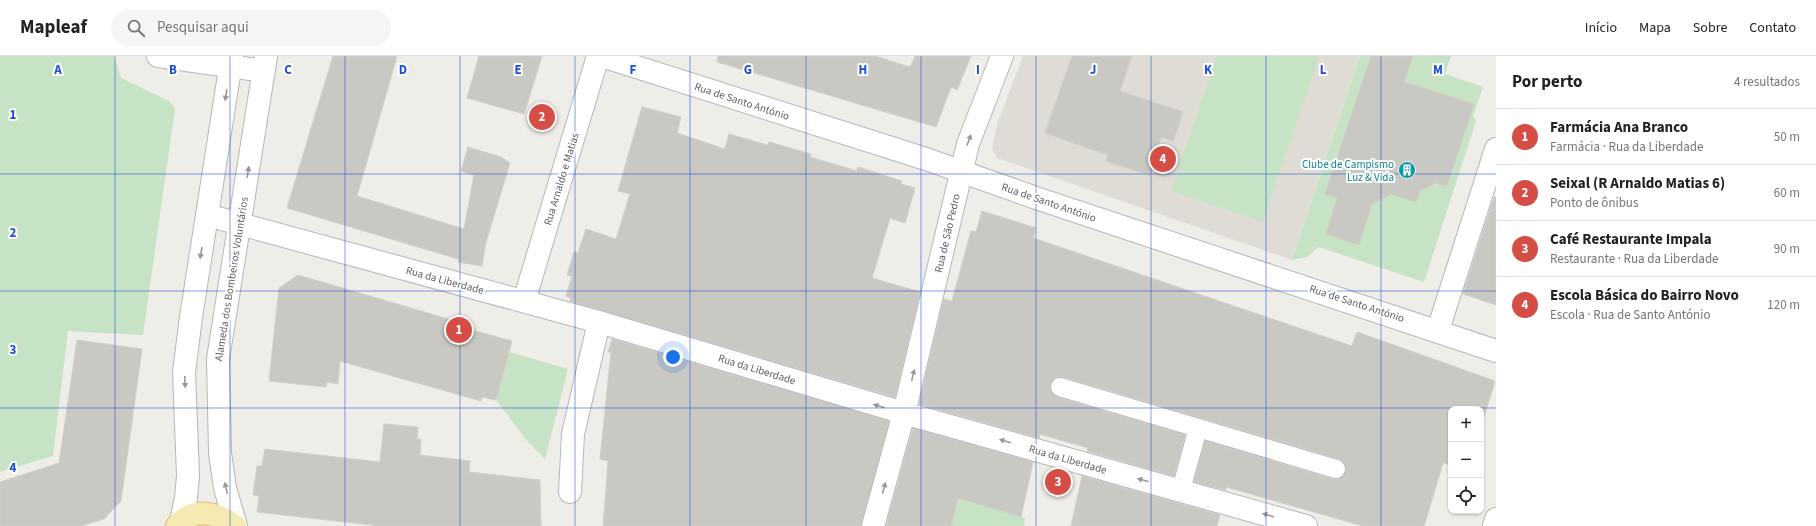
<!DOCTYPE html>
<html lang="pt">
<head>
<meta charset="utf-8">
<style>
	body { margin:0; font-family:"Source Sans 3",sans-serif; background:#f6f6f6; color:#222 }
	.controls { position:absolute; right:12px; bottom:12px; display:grid; overflow:hidden; border-radius:8px; box-shadow:0 1px 3px #0004 }
	.controls button { width:36px; height:36px; display:grid; place-items:center; padding:0; border:0; border-bottom:1px solid #e0e0e0; background:#fff; color:#222; font:20px sans-serif }
	.you { position:absolute; left:673px; top:301px; width:14px; height:14px; margin:-10px; border:3px solid #fff; border-radius:50%; background:#1a73e8; box-shadow:0 0 0 6px #1a73e833 }
	.badge { display:grid; place-items:center; width:26px; height:26px; border-radius:50%; background:#d64d45; color:#fff; font-size:13px; font-weight:700 }
	.pin { position:absolute; translate:-50% -50%; border:2px solid #fff; box-shadow:0 1px 4px #0006 }
	.list { margin:0; padding:0; list-style:none }
	h2 { display:flex; justify-content:space-between; align-items:center; height:52px; margin:0; padding:0 16px; font-size:17px }
	h2 small { font-size:13px; font-weight:400; color:#767676 }
	.list li { display:grid; grid-template-columns:26px 1fr auto; gap:12px; align-items:center; box-sizing:border-box; height:56px; padding:0 16px; border-top:1px solid #e0e0e0 }
	.list b { display:block; font-size:15px; white-space:nowrap }
	.list p { margin:0; font-size:13px; white-space:nowrap; color:#767676 }
	.list em { font-size:13px; font-style:normal; color:#767676 }
	.icon { flex:none; width:22px; height:22px; fill:none; stroke:currentColor; stroke-width:2; stroke-linecap:round; stroke-linejoin:round }
	.map { position:relative; flex:none; width:1496px; height:470px; overflow:hidden }
	header { display:flex; align-items:center; gap:24px; box-sizing:border-box; height:56px; padding:0 20px; background:#fff; border-bottom:1px solid #e0e0e0 }
	header strong { font-size:19px }
	nav { display:flex; gap:22px; margin-inline-start:auto; font-size:14px }
	.search { width:280px; height:36px; background:#f6f6f6; display:flex; align-items:center; gap:10px; box-sizing:border-box; padding:0 14px; border-radius:22px; color:#767676; font-size:15px }
	main { display:flex }
	aside { flex:1; background:#fff }
	.map>svg:first-child { display:block }
</style>
</head>
<body>
<header>
<strong>Mapleaf</strong>
<div class="search"><svg class="icon" aria-label="search" viewBox="0 0 24 24"><circle cx="10" cy="10" r="6"/><path d="M15 15l6 6"/></svg>Pesquisar aqui</div>
<nav><a>Início</a><a>Mapa</a><a>Sobre</a><a>Contato</a></nav>
</header>
<main>
<div class="map">
<svg width="1496" height="470" viewBox="0 0 1496 470">
	<rect width="100%" height="100%" fill="#efede7"/>
	<path fill="#dedcd5" d="M1023,0H1360L1292,204L997,102L992,93L997,68Z"/>
	<path fill="#c7e3c6" d="M0,0H114L121,22L169,45L175,53L143,279L68,275L53,400L0,416Z
		M1217,0H1319L1263,166L1171,135Z
		M1360,0H1451L1445,18L1483,31L1473,60L1476,65L1424,226L1319,191L1307,201L1292,204Z
		M509,296L568,313L545,403L528,386L496,344Z
		M957,442L1025,462L1024,470H951Z"/>
	<path fill="#cac8c3" stroke="#d3cec6" d="M333,0H397L357,140L464,173L474,119L461,115L468,91L501,101L510,107L486,186L482,210L458,206V203L287,152Z
		M479,0H542L524,58L467,42Z
		M718,0H875L910,11L915,0H971L957,34L951,31L936,71L717,6Z
		M1072,0H1132L1120,35L1183,56L1173,85L1161,81L1149,119L1106,105L1108,99L1045,77Z
		M1371,0H1413L1404,26L1474,48L1447,130L1436,127L1420,135L1416,146L1391,138L1372,148L1359,189L1326,178L1337,142L1325,138Z
		M642,51L681,61L677,77L725,93L729,78L768,89L769,86L811,98L810,101L834,108L857,115L858,111L902,125L901,128L915,132L905,167L890,162L872,222L920,236L895,341L570,245L571,242L566,240L572,220L567,219L574,196L578,197L586,173L616,183L630,138L618,135Z
		M1494,141H1496V249L1463,238Z
		M982,155L1036,172L1033,182L1352,290L1357,276L1495,325L1481,371V353H1451V409L1443,407L1424,470H1363L1226,431V434L1194,426L1205,385L1333,423H1339L1346,416V410L1339,403L1063,321H1057L1050,328V334L1057,341L1185,379L1174,420L1087,395L1088,392L1040,378L1039,382L919,348L944,243L952,245L971,175L976,176Z
		M298,219L462,267L461,271L512,285L496,344L482,341L481,345L340,305L338,328L327,326L326,331L269,325L279,232Z
		M612,283L889,365L861,470H603L608,405L600,403L611,296H608Z
		M77,284L142,293L121,445L104,463L81,470H0V426L59,407Z
		M384,368L418,371L417,383H421L420,399L470,405L469,416L540,424L541,470H380L257,456L259,440L253,439L257,410H262L265,393L380,406Z
		M913,372L1033,406L1021,461L958,442L951,470H886Z
		M1082,420L1220,459L1217,470H1071Z"/>
	<g fill="none" stroke-linecap="round" stroke-linejoin="round">
		<g stroke="#b4b7ba" stroke-width="20">
			<path id="lane" d="M1060,331L1336,413
				M1181,434L1198,372"/>
		</g>
		<g stroke="#b4b7ba" stroke-width="24">
			<path id="street" d="M158,0L264,15
				M602,0L926,103L1039,143L1496,295
				M207,159L599,266L904,357L1306,470
				M524,245L598,0
				M1438,274L1496,93
				M570,436L573,378L599,266
				M873,470L904,357L968,88L1002,0"/>
		</g>
		<g stroke="#b3b6ba" stroke-width="24">
			<path id="secondary" d="M181,465L186,442L188,420L184,316L191,261L232,0
				M236,470L225,432L220,397L218,303L266,0
				M1494,470L1496,463"/>
		</g>
		<g stroke="#e2be6c" stroke-width="24">
			<path id="primary" d="M177,470C193,451 217,456 235,470"/>
		</g>
		<use href="#lane" stroke="#fff" stroke-width="18"/>
		<use href="#street" stroke="#fff" stroke-width="22"/>
		<use href="#secondary" stroke="#fff" stroke-width="22"/>
		<use href="#primary" stroke="#f6eab4" stroke-width="22"/>
	</g>
	<defs><path id="oneway-solid" d="M-6-.8H1V-3.2L6.5 0L1 3.2V.8H-6Z"/></defs>
	<g fill="#96999b">
		<use href="#oneway-solid" transform="translate(226 39) rotate(99)"/>
		<use href="#oneway-solid" transform="translate(969 84) rotate(-70)"/>
		<use href="#oneway-solid" transform="translate(248 116) rotate(-81)"/>
		<use href="#oneway-solid" transform="translate(201 197) rotate(99)"/>
		<use href="#oneway-solid" transform="translate(913 319) rotate(-77)"/>
		<use href="#oneway-solid" transform="translate(185 326) rotate(88)"/>
		<use href="#oneway-solid" transform="translate(879 350) rotate(-164)"/>
		<use href="#oneway-solid" transform="translate(1005 385) rotate(-164)"/>
		<use href="#oneway-solid" transform="translate(1143 424) rotate(-164)"/>
		<use href="#oneway-solid" transform="translate(226 432) rotate(-103)"/>
		<use href="#oneway-solid" transform="translate(884 432) rotate(-75)"/>
		<use href="#oneway-solid" transform="translate(1268 459) rotate(-164)"/>
	</g>
	<path fill="none" stroke="#1d4ed8" stroke-width="1" stroke-opacity="0.55" d="M115,0V470M230,0V470M345,0V470M460,0V470M575,0V470M690,0V470M806,0V470M921,0V470M1036,0V470M1151,0V470M1266,0V470M1381,0V470M0,118H1496M0,235H1496M0,352H1496"/>
	<defs>
		<g id="building-disc" transform="scale(0.9)"><circle r="9.5" fill="#0f9aa8" stroke="#fff"/><path d="M-4-6H4V6H1V3H-1V6H-4ZM-2.5-4.3h1.7v1.8h-1.7ZM.8-4.3h1.7v1.8H.8ZM-2.5-1h1.7V.8h-1.7ZM.8-1h1.7V.8H.8Z" fill="#fff"/></g>
	</defs>
	<g fill-rule="evenodd">
		<use href="#building-disc" x="1407" y="114"/>
	</g>
	<g text-anchor="middle" stroke-width="4" stroke-linejoin="round" paint-order="stroke">
		<g font-size="11" fill="#5e6265" stroke="#fff">
			<text transform="translate(742 45) rotate(18)" y="4">Rua de Santo António</text>
			<text transform="translate(561 123) rotate(-73)" y="4">Rua Arnaldo e Matias</text>
			<text transform="translate(1049 146) rotate(19)" y="4">Rua de Santo António</text>
			<text transform="translate(947 177) rotate(-77)" y="4">Rua de São Pedro</text>
			<text transform="translate(231 223) rotate(-81)" y="4">Alameda dos Bombeiros Voluntários</text>
			<text transform="translate(445 224) rotate(15)" y="4">Rua da Liberdade</text>
			<text transform="translate(1357 247) rotate(18)" y="4">Rua de Santo António</text>
			<text transform="translate(757 313) rotate(17)" y="4">Rua da Liberdade</text>
			<text transform="translate(1068 403) rotate(16)" y="4">Rua da Liberdade</text>
		</g>
		<g font-size="11" fill="#0d838f" stroke="#fff" text-anchor="end">
			<text x="1394" y="112">Clube de Campismo<tspan x="1394" dy="13">Luz &amp; Vida</tspan></text>
		</g>
	</g>
	<g font-size="13" text-anchor="middle" font-weight="bold" fill="#1d4ed8" stroke="#fff" stroke-width="4" stroke-linejoin="round" paint-order="stroke">
		<text x="58" y="18">A</text>
		<text x="173" y="18">B</text>
		<text x="288" y="18">C</text>
		<text x="403" y="18">D</text>
		<text x="518" y="18">E</text>
		<text x="633" y="18">F</text>
		<text x="748" y="18">G</text>
		<text x="863" y="18">H</text>
		<text x="978" y="18">I</text>
		<text x="1093" y="18">J</text>
		<text x="1208" y="18">K</text>
		<text x="1323" y="18">L</text>
		<text x="1438" y="18">M</text>
		<text x="13" y="63">1</text>
		<text x="13" y="181">2</text>
		<text x="13" y="298">3</text>
		<text x="13" y="416">4</text>
	</g>
</svg>
<div class="controls">
<button>+</button>
<button>−</button>
<button><svg class="icon" aria-label="locate" viewBox="0 0 24 24"><circle cx="12" cy="12" r="6"/><path d="M12 2v4M12 18v4M2 12h4M18 12h4"/></svg></button>
</div>
<div class="you"></div>
<div class="pin badge" style="left:459px;top:274px">1</div>
<div class="pin badge" style="left:542px;top:61px">2</div>
<div class="pin badge" style="left:1058px;top:426px">3</div>
<div class="pin badge" style="left:1163px;top:103px">4</div>
</div>
<aside>
<h2>Por perto<small>4 resultados</small></h2>
<ul class="list">
<li><span class="badge">1</span><div><b>Farmácia Ana Branco</b><p>Farmácia · Rua da Liberdade</p></div><em>50 m</em></li>
<li><span class="badge">2</span><div><b>Seixal (R Arnaldo Matias 6)</b><p>Ponto de ônibus</p></div><em>60 m</em></li>
<li><span class="badge">3</span><div><b>Café Restaurante Impala</b><p>Restaurante · Rua da Liberdade</p></div><em>90 m</em></li>
<li><span class="badge">4</span><div><b>Escola Básica do Bairro Novo</b><p>Escola · Rua de Santo António</p></div><em>120 m</em></li>
</ul>
</aside>
</main>
</body>
</html>
